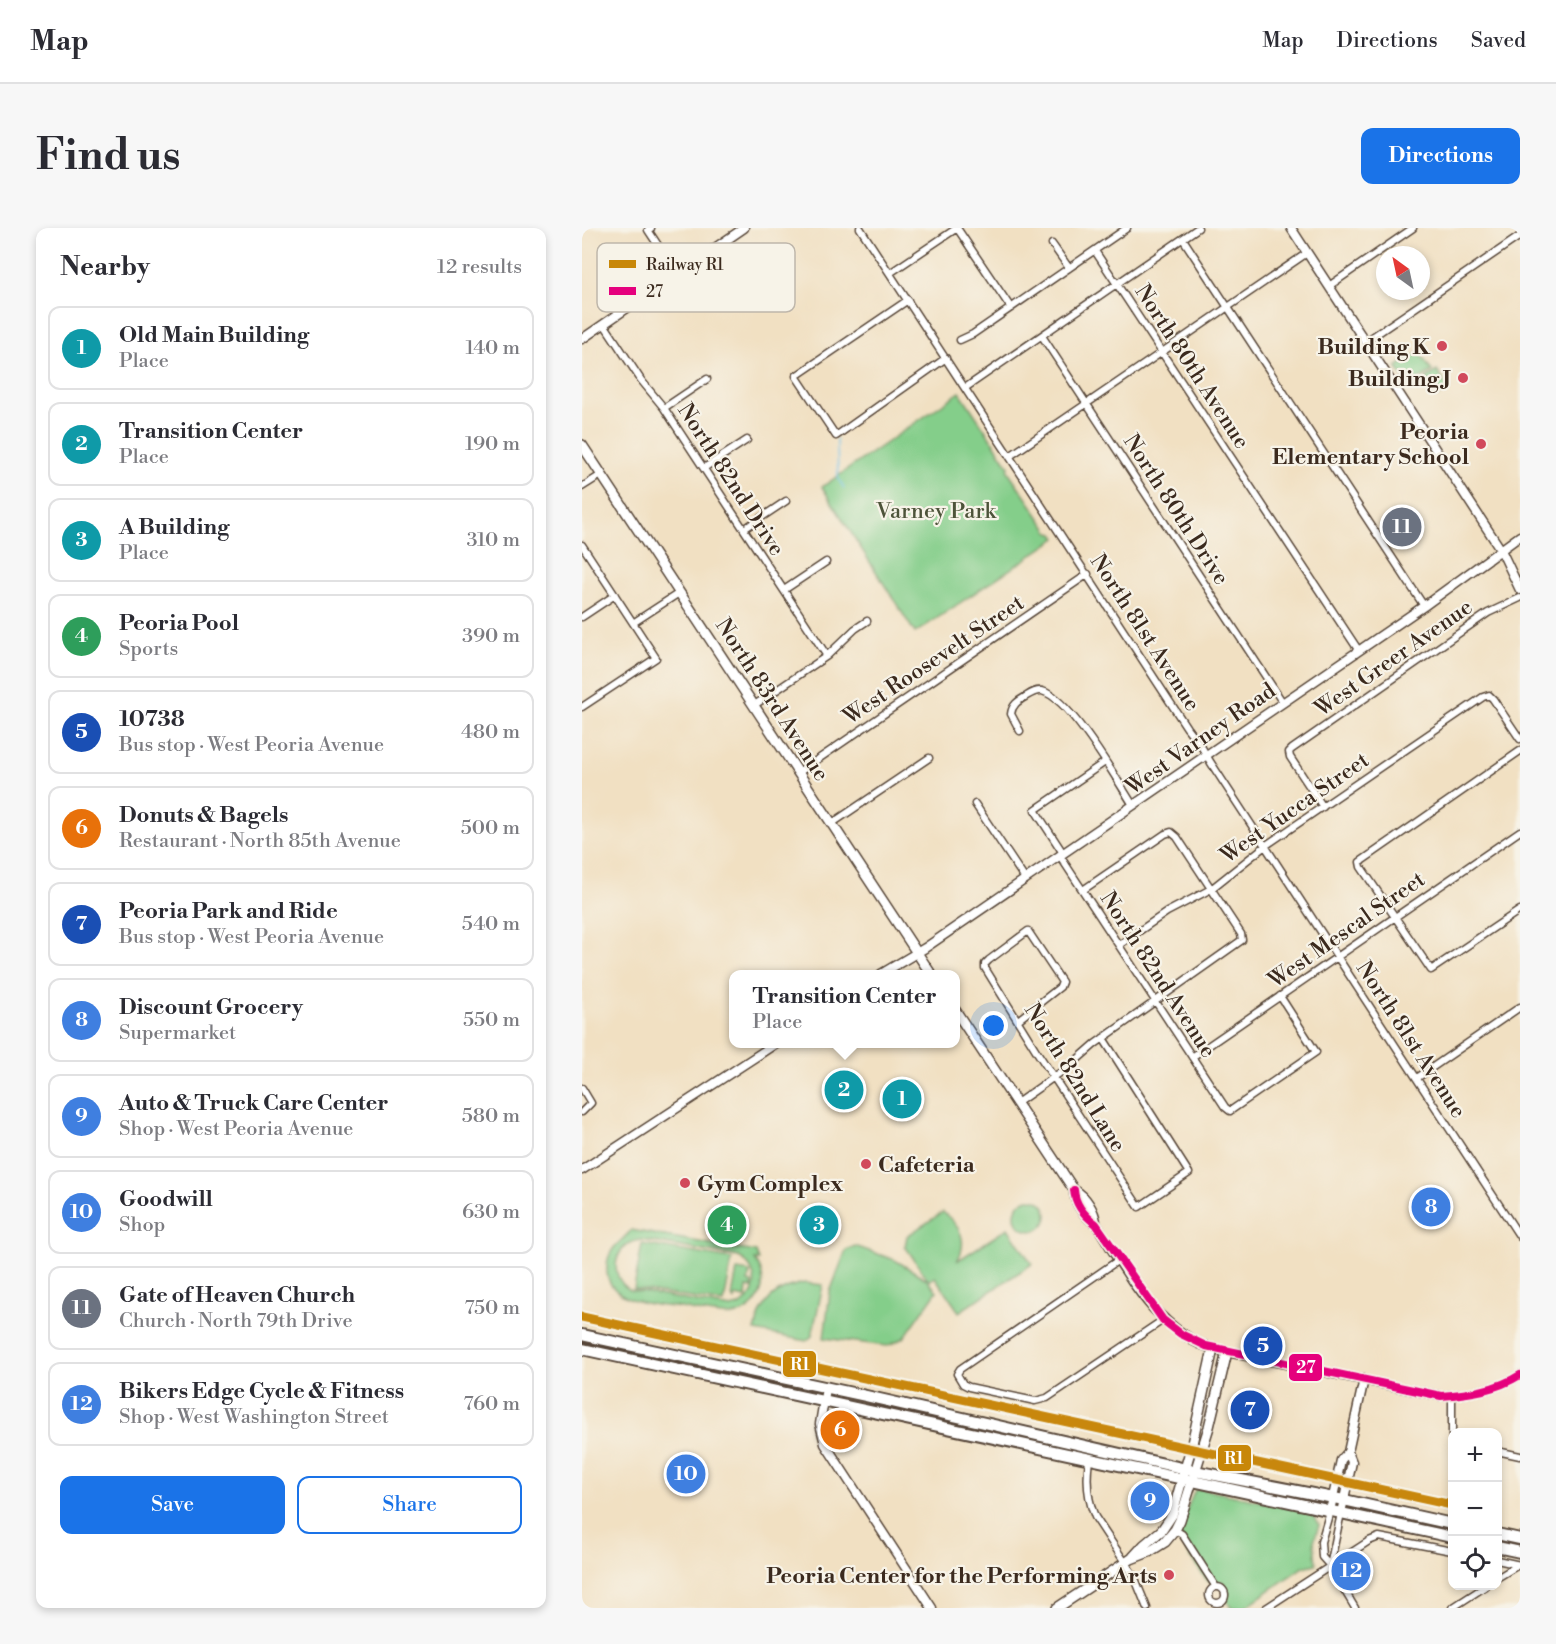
<!DOCTYPE html>
<html lang="en">
<head>
<meta charset="utf-8">
<style>
	body { margin:0; font-family:"Libre Bodoni",serif; background:#f7f7f7; color:#2b2b33 }
	.controls { position:absolute; right:18px; bottom:18px; display:grid; overflow:hidden; border-radius:12px; box-shadow:0 3px 9px #0003 }
	.controls button { width:54px; height:54px; display:grid; place-items:center; padding:0; border:0; border-bottom:2px solid #e1e1e2; background:#fff; color:#2b2b33; font:30px sans-serif }
	.compass { position:absolute; left:794px; top:18px; width:54px; height:54px; border-radius:50%; background:#fff; box-shadow:0 3px 9px #0003; rotate:327deg }
	.you { position:absolute; left:412px; top:798px; width:21px; height:21px; margin:-15px; border:4px solid #fff; border-radius:50%; background:#1a73e8; box-shadow:0 0 0 9px #1a73e833 }
	.badge { display:grid; place-items:center; width:39px; height:39px; border-radius:50%; background:#1a73e8; color:#fff; font-size:20px; font-weight:700 }
	.pin { position:absolute; translate:-50% -50%; border:3px solid #fff; box-shadow:0 2px 6px #0006 }
	.popup { position:absolute; left:147px; top:742px; width:231px; height:78px; box-sizing:border-box; display:grid; place-content:center; border-radius:12px; background:#fff; filter:drop-shadow(0 2px 4px #0005); font-size:20px; white-space:nowrap; color:#7c7c81 }
	.popup b { font-size:22px; color:#2b2b33 }
	.popup::after { content:''; position:absolute; left:50%; top:100%; margin-left:-12px; border:12px solid transparent; border-top-color:#fff }
	.list { margin:0; padding:0; list-style:none }
	h2 { display:flex; justify-content:space-between; align-items:center; height:78px; margin:0; padding:0 24px; font-size:26px }
	h2 small { font-size:20px; font-weight:400; color:#7c7c81 }
	.list li { display:grid; grid-template-columns:39px 1fr auto; gap:18px; align-items:center; box-sizing:border-box; height:84px; margin:0 12px 12px; padding:0 12px; border:2px solid #e1e1e2; border-radius:12px }
	.list b { display:block; font-size:22px; white-space:nowrap }
	.list p { margin:0; font-size:20px; white-space:nowrap; color:#7c7c81 }
	.list em { font-size:20px; font-style:normal; color:#7c7c81 }
	.actions { display:flex; gap:12px; padding:18px 24px }
	.actions a { flex:1; padding:14px 0; border:2px solid #1a73e8; border-radius:12px; text-align:center; font-size:21px; color:#1a73e8 }
	.actions .main { background:#1a73e8; color:#fff }
	.icon { flex:none; width:33px; height:33px; fill:none; stroke:currentColor; stroke-width:2; stroke-linecap:round; stroke-linejoin:round }
	.map { position:relative; flex:none; width:938px; height:1380px; overflow:hidden; border-radius:12px }
	header { display:flex; align-items:center; gap:36px; box-sizing:border-box; height:84px; padding:0 30px; background:#fff; border-bottom:2px solid #e1e1e2 }
	header strong { font-size:28px }
	nav { display:flex; gap:33px; margin-inline-start:auto; font-size:21px }
	.intro { display:flex; align-items:center; justify-content:space-between; box-sizing:border-box; height:144px; padding:0 36px }
	h1 { margin:0; font-size:42px }
	.button { padding:15px 27px; border-radius:12px; background:#1a73e8; color:#fff; font-size:21px; font-weight:700 }
	main { display:flex; gap:36px; padding:0 36px }
	aside { flex:1; background:#fff; border-radius:12px; box-shadow:0 3px 9px #0003 }
	.map>svg:first-child { display:block }
</style>
</head>
<body>
<header>
<strong>Map</strong>
<nav><a>Map</a><a>Directions</a><a>Saved</a></nav>
</header>
<div class="intro"><h1>Find us</h1><a class="button">Directions</a></div>
<main>
<aside>
<h2>Nearby<small>12 results</small></h2>
<ul class="list">
<li><span class="badge" style="background:#0f9aa8">1</span><div><b>Old Main Building</b><p>Place</p></div><em>140 m</em></li>
<li><span class="badge" style="background:#0f9aa8">2</span><div><b>Transition Center</b><p>Place</p></div><em>190 m</em></li>
<li><span class="badge" style="background:#0f9aa8">3</span><div><b>A Building</b><p>Place</p></div><em>310 m</em></li>
<li><span class="badge" style="background:#2e9e5b">4</span><div><b>Peoria Pool</b><p>Sports</p></div><em>390 m</em></li>
<li><span class="badge" style="background:#1a4fb4">5</span><div><b>10738</b><p>Bus stop · West Peoria Avenue</p></div><em>480 m</em></li>
<li><span class="badge" style="background:#e8710a">6</span><div><b>Donuts &amp; Bagels</b><p>Restaurant · North 85th Avenue</p></div><em>500 m</em></li>
<li><span class="badge" style="background:#1a4fb4">7</span><div><b>Peoria Park and Ride</b><p>Bus stop · West Peoria Avenue</p></div><em>540 m</em></li>
<li><span class="badge" style="background:#3f7fe0">8</span><div><b>Discount Grocery</b><p>Supermarket</p></div><em>550 m</em></li>
<li><span class="badge" style="background:#3f7fe0">9</span><div><b>Auto &amp; Truck Care Center</b><p>Shop · West Peoria Avenue</p></div><em>580 m</em></li>
<li><span class="badge" style="background:#3f7fe0">10</span><div><b>Goodwill</b><p>Shop</p></div><em>630 m</em></li>
<li><span class="badge" style="background:#6b7280">11</span><div><b>Gate of Heaven Church</b><p>Church · North 79th Drive</p></div><em>750 m</em></li>
<li><span class="badge" style="background:#3f7fe0">12</span><div><b>Bikers Edge Cycle &amp; Fitness</b><p>Shop · West Washington Street</p></div><em>760 m</em></li>
</ul>
<div class="actions"><a class="main">Save</a><a>Share</a></div>
</aside>
<div class="map">
<svg width="938" height="1380" viewBox="0 0 938 1380">
	<rect width="100%" height="100%" fill="#f7f3e8"/>
	<filter id="ink" filterUnits="userSpaceOnUse"><feTurbulence type="fractalNoise" baseFrequency=".0167" numOctaves="2"/><feDisplacementMap in="SourceGraphic" scale="12" xChannelSelector="R" yChannelSelector="G"/><feConvolveMatrix kernelMatrix="1 2 1 2 8 2 1 2 1" color-interpolation-filters="sRGB"/></filter>
	<filter id="wash" filterUnits="userSpaceOnUse"><feTurbulence type="fractalNoise" baseFrequency=".008" numOctaves="4" result="noise"/><feDisplacementMap in="SourceGraphic" scale="24" xChannelSelector="R" yChannelSelector="G"/><feGaussianBlur stdDeviation="1.35" result="paint"/><feColorMatrix in="noise" values="0 0 0 0 0 0 0 0 0 0 0 0 0 0 0 0 0 1.4 0 .05"/><feComposite in="paint" operator="in"/></filter>
	<g filter="url(#wash)">
		<rect width="100%" height="100%" fill="#f1e0c2"/>
		<path fill="#84ce8a" stroke="#607c54" stroke-width="1.5" fill-rule="evenodd" d="M837,124L850,143L827,158L814,139Z
			M855,143L867,161L856,168L844,150Z
			M378,164L427,238L426,243L468,305L472,306L475,310L333,405L240,259Z
			M433 987a16 16 0 1 1 32 0a16 16 0 1 1-32 0Z
			M361,984C378,998 387,1013 375,1033L426,1000L450,1036L377,1084L353,1049L346,1053L355,1063L322,1110L305,1118L242,1110L248,1064L264,1022L273,1018L313,1032L346,1052L323,1018L325,1008Z
			M49,1002L174,1024L177,1032H173C190,1054 177,1084 149,1088C132,1087 115,1083 99,1080C70,1076 16,1075 26,1031C29,1018 42,1012 49,1002ZM59,1012L157,1029C181,1043 176,1075 149,1080L48,1062C25,1048 32,1015 59,1012Z
			M60,1016L150,1031L142,1075L52,1061Z
			M155,1042L168,1044L166,1054L170,1055V1060L165,1059L164,1070L153,1068L152,1072L150,1068Z
			M223,1055L241,1057L230,1108L224,1113L173,1103C179,1073 193,1060 223,1055Z
			M619,1261L730,1284L737,1297L732,1313L734,1336L721,1339L662,1380H649L645,1373L641,1354L625,1353C617,1340 601,1323 598,1307C597,1298 609,1271 613,1262Z"/>
		<path fill="#6fc2eb" stroke="#557684" stroke-width="1.5" d="M149,983L157,996L154,999L159,1007L150,1012L145,1005L142,1007L133,994Z"/>
		<g fill="none" stroke-linecap="round" stroke-linejoin="round">
			<path stroke="#6fc2eb" stroke-width="1.5" d="M255,212L256,250L262,260"/>
		</g>
	</g>
	<g filter="url(#ink)">
		<g fill="none" stroke-linecap="round" stroke-linejoin="round">
			<g stroke="#564537" stroke-width="9">
				<path id="street" d="M69,0L66,2L95,46
					M278,0L605,500L619,518L629,535L938,1009
					M375,0L429,80
					M601,11L842,378
					M470,16L487,40
					M513,23L777,423
					M308,45L375,0
					M747,58L831,0
					M326,72L214,148L254,208L364,130
					M22,96L59,152L82,180L245,428
					M460,108L701,475
					M378,112L391,106L545,0
					M783,114L938,8
					M383,160L616,0
					M82,180L125,151
					M428,228L725,25
					M122,240L165,212
					M0,259L19,247
					M162,301L204,273
					M0,317L74,430L0,479
					M202,362L244,334
					M0,389L33,367
					M51,395L97,365
					M171,478L245,428L273,401L285,393
					M438,503L429,486C430,477 436,473 443,469C448,466 453,462 460,463C488,470 535,552 551,577
					M938,523L778,634L779,639L849,742L938,682
					M216,545L506,346
					M393,576L443,651
					M741,579L708,529L707,524L710,521L906,385L938,370
					M249,596L347,530
					M481,625L453,582L523,534
					M478,628L643,879L648,883L734,824L698,768
					M537,717L585,684L629,661L683,618L901,469L907,467L911,471L938,511
					M436,792L478,759L480,754L446,703L407,732L403,736V740L455,824L557,979L607,945L521,810
					M610,829L938,603
					M835,850L938,779
					M0,860L9,875L0,884
					M435,875L489,837L513,816L660,712L659,706L595,609L589,604L583,606L501,662
					M538,1031L378,1141L375,1146L381,1156L387,1159L453,1173L465,1170L581,1092
					M870,1167V1209
					M915,1223L938,1228
					M507,1232C504,1252 505,1270 513,1289L552,1348L565,1380
					M748,1283L739,1314L740,1329L748,1338L773,1380
					M593,1302L600,1306L634,1359
					M915,1332L938,1337
					M748,1338L759,1285
					M915,1350L938,1336
					M627 1367a8 8 0 1 1 16 0a8 8 0 1 1-16 0Z
					M684,1380L787,1313L797,1309L870,1323
					M870,1380L904,1358"/>
			</g>
			<g stroke="#564537" stroke-width="11">
				<path id="secondary" d="M709,0L919,322L938,362
					M0,111L162,0
					M299,746L343,720L842,378L938,308
					M0,942L193,816
					M645,1124L859,1168C886,1166 915,1162 938,1147
					M244,1160L238,1196L243,1216L350,1380
					M748,1283L759,1232L766,1224L782,1151
					M759,1285L770,1234L766,1224"/>
			</g>
			<g stroke="#564537" stroke-width="12">
				<path id="primary" d="M0,217L349,746
					M373,782L492,962C504,969 512,982 514,996
					M551,1329L562,1317L580,1302L590,1287L609,1220L631,1121
					M475,1380L549,1331L567,1324L583,1314L593,1302L598,1292L627,1199L645,1124C577,1112 549,1048 514,996C503,988 493,976 492,962"/>
			</g>
			<g stroke="#564537" stroke-width="14">
				<path id="highway" d="M0,1107L284,1168L613,1243L762,1272L870,1296
					M0,1121L870,1309
					M915,1306L938,1311
					M915,1319L938,1324"/>
			</g>
			<use href="#street" stroke="#fff" stroke-width="6"/>
			<use href="#secondary" stroke="#fff" stroke-width="8"/>
			<use href="#primary" stroke="#fff" stroke-width="9"/>
			<use href="#highway" stroke="#fff" stroke-width="10"/>
			<g stroke="#f7f3e8" stroke-width="12">
				<path id="bus-1" d="M492,962C493,976 503,988 514,996L581,1092L599,1106L624,1118L859,1168C886,1166 915,1162 938,1147"/>
			</g>
			<use href="#bus-1" stroke="#e5007d" stroke-width="8"/>
			<g stroke="#f7f3e8" stroke-width="14">
				<path id="rail-1" d="M0,1089L870,1277"/>
			</g>
			<use href="#rail-1" stroke="#c88708" stroke-width="9"/>
		</g>
	</g>
	<g fill="#d1495b" stroke="#f7f3e8" stroke-width="2">
		<circle cx="860" cy="118" r="6"/>
		<circle cx="881" cy="150" r="6"/>
		<circle cx="899" cy="216" r="6"/>
		<circle cx="284" cy="936" r="6"/>
		<circle cx="103" cy="955" r="6"/>
		<circle cx="587" cy="1347" r="6"/>
	</g>
	<g text-anchor="middle" stroke-width="4.5" stroke-linejoin="round" paint-order="stroke">
		<g font-size="22" font-weight="bold" fill="#3b2a1e" stroke="#f7f3e8" text-anchor="end">
			<text x="848" y="126">Building K</text>
			<text x="869" y="158">Building J</text>
			<text x="887" y="211">Peoria<tspan x="887" dy="25">Elementary School</tspan></text>
			<text x="296" y="944" text-anchor="start">Cafeteria</text>
			<text x="115" y="963" text-anchor="start">Gym Complex</text>
			<text x="575" y="1355">Peoria Center for the Performing Arts</text>
		</g>
		<g font-size="22" fill="#3b2a1e" stroke="#f7f3e8">
			<text transform="translate(611 138) rotate(57)" y="8">North 80th Avenue</text>
			<text transform="translate(150 251) rotate(57)" y="8">North 82nd Drive</text>
			<text transform="translate(595 281) rotate(57)" y="8">North 80th Drive</text>
			<text transform="translate(564 404) rotate(57)" y="8">North 81st Avenue</text>
			<text transform="translate(811 429) rotate(-35)" y="8">West Greer Avenue</text>
			<text transform="translate(351 431) rotate(-34)" y="8">West Roosevelt Street</text>
			<text transform="translate(191 471) rotate(57)" y="8">North 83rd Avenue</text>
			<text transform="translate(618 510) rotate(-35)" y="8">West Varney Road</text>
			<text transform="translate(712 579) rotate(-35)" y="8">West Yucca Street</text>
			<text transform="translate(764 701) rotate(-35)" y="8">West Mescal Street</text>
			<text transform="translate(577 746) rotate(57)" y="8">North 82nd Avenue</text>
			<text transform="translate(830 811) rotate(57)" y="8">North 81st Avenue</text>
			<text transform="translate(494 849) rotate(58)" y="8">North 82nd Lane</text>
		</g>
		<g font-size="22" fill="#4d5339" stroke="#f7f3e8">
			<text x="354" y="290">Varney Park</text>
		</g>
	</g>
	<rect x="15" y="15" width="198" height="69" rx="9" fill="#f7f3e8" stroke="#bfb7ab" stroke-width="1.5"/>
	<rect x="27" y="32" width="27" height="8" fill="#c88708"/>
	<rect x="27" y="59" width="27" height="8" fill="#e5007d"/>
	<g font-size="16" fill="#3b2a1e">
		<text x="64" y="42">Railway R1</text>
		<text x="64" y="69">27</text>
	</g>
	<g stroke="#f7f3e8" stroke-width="2">
		<rect x="200" y="1122" width="35" height="28" rx="6" fill="#c88708"/>
		<rect x="706" y="1125" width="35" height="29" rx="6" fill="#e5007d"/>
		<rect x="635" y="1216" width="35" height="28" rx="6" fill="#c88708"/>
	</g>
	<g font-size="16" text-anchor="middle" font-weight="bold" fill="#fff">
		<text x="218" y="1142">R1</text>
		<text x="724" y="1145">27</text>
		<text x="652" y="1236">R1</text>
	</g>
</svg>
<div class="controls">
<button>+</button>
<button>−</button>
<button><svg class="icon" aria-label="locate" viewBox="0 0 24 24"><circle cx="12" cy="12" r="6"/><path d="M12 2v4M12 18v4M2 12h4M18 12h4"/></svg></button>
</div>
<svg class="compass" viewBox="-18 -18 36 36"><path d="M0-13l5 13h-10z" fill="#e53935"/><path d="M0 13l5-13h-10z" fill="#7c7c81"/></svg>
<div class="you"></div>
<div class="pin badge" style="left:320px;top:871px;background:#0f9aa8">1</div>
<div class="pin badge" style="left:262px;top:862px;background:#0f9aa8">2</div>
<div class="popup"><b>Transition Center</b>Place</div>
<div class="pin badge" style="left:237px;top:997px;background:#0f9aa8">3</div>
<div class="pin badge" style="left:145px;top:997px;background:#2e9e5b">4</div>
<div class="pin badge" style="left:681px;top:1118px;background:#1a4fb4">5</div>
<div class="pin badge" style="left:258px;top:1202px;background:#e8710a">6</div>
<div class="pin badge" style="left:668px;top:1182px;background:#1a4fb4">7</div>
<div class="pin badge" style="left:849px;top:979px;background:#3f7fe0">8</div>
<div class="pin badge" style="left:568px;top:1273px;background:#3f7fe0">9</div>
<div class="pin badge" style="left:104px;top:1246px;background:#3f7fe0">10</div>
<div class="pin badge" style="left:820px;top:299px;background:#6b7280">11</div>
<div class="pin badge" style="left:769px;top:1343px;background:#3f7fe0">12</div>
</div>
</main>
</body>
</html>
